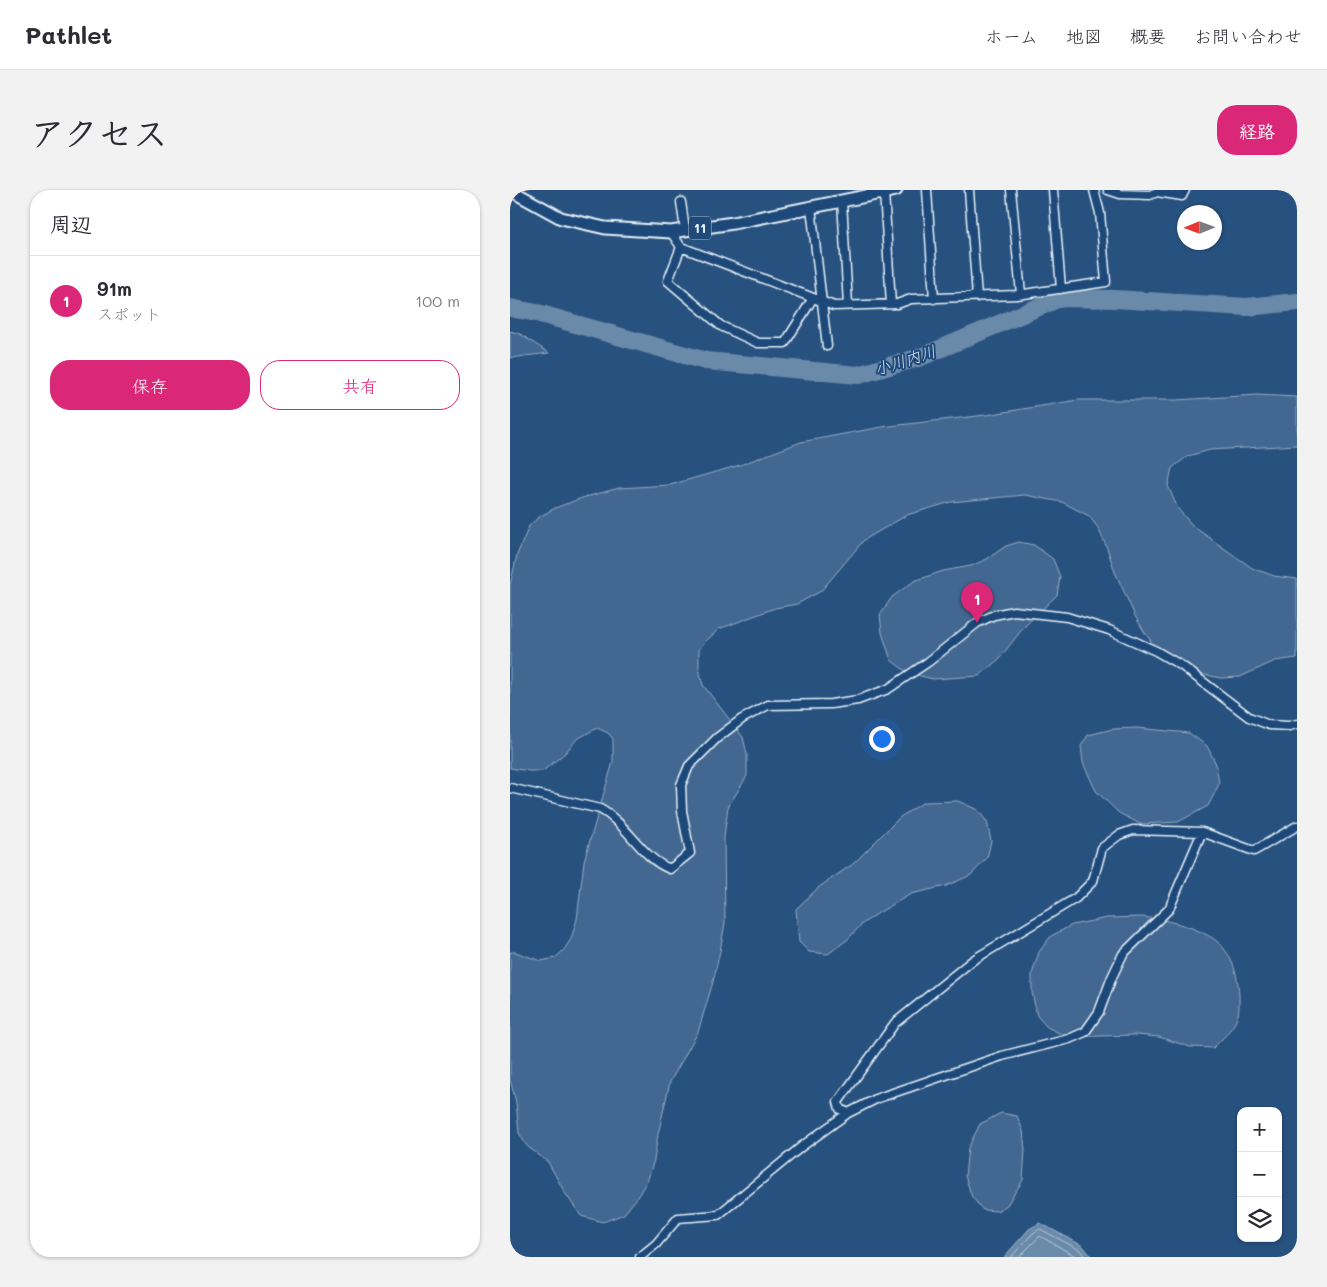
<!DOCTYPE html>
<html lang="ja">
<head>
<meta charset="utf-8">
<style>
	body { margin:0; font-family:Mali,"Klee One",sans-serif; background:#f2f2f3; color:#2b2b33 }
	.controls { position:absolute; right:15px; bottom:15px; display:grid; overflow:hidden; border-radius:10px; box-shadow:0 1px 4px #0004 }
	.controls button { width:45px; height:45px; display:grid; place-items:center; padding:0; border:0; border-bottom:1px solid #e1e1e2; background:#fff; color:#2b2b33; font:25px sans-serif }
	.compass { position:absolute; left:667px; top:15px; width:45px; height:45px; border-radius:50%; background:#fff; box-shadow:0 1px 4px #0004; rotate:269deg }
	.you { position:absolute; left:371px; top:548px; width:18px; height:18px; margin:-12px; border:4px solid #fff; border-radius:50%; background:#1a73e8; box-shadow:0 0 0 8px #1a73e833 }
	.badge { display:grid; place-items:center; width:32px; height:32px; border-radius:50%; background:#db2777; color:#fff; font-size:16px; font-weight:700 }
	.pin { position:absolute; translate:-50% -41px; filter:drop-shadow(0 1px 2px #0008) }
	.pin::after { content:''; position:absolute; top:26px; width:18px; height:15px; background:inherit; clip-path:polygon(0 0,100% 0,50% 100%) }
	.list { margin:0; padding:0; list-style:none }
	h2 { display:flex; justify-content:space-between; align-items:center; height:65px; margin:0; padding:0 20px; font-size:21px }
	h2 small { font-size:16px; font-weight:400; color:#7c7c81 }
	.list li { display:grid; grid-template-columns:32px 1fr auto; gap:15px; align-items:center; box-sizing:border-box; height:90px; padding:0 20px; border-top:1px solid #e1e1e2 }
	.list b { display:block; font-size:19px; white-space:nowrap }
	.list p { margin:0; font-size:16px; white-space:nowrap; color:#7c7c81 }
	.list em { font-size:16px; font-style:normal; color:#7c7c81 }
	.actions { display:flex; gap:10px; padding:15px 20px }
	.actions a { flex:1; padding:11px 0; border:1px solid #db2777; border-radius:20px; text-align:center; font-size:18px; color:#db2777 }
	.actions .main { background:#db2777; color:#fff }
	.icon { flex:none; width:28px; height:28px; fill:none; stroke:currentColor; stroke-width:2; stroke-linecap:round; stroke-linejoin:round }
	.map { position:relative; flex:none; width:787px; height:1067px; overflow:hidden; border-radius:20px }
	header { display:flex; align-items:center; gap:30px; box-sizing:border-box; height:70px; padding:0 25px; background:#fff; border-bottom:1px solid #e1e1e2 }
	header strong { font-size:24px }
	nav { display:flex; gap:28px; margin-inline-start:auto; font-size:18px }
	.intro { display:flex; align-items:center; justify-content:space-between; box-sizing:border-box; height:120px; padding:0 30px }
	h1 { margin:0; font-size:35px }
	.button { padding:12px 22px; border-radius:20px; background:#db2777; color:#fff; font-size:18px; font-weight:700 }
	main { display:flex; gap:30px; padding:0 30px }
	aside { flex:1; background:#fff; border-radius:20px; box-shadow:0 1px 4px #0004 }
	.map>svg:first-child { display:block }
</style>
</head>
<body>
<header>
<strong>Pathlet</strong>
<nav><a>ホーム</a><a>地図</a><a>概要</a><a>お問い合わせ</a></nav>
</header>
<div class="intro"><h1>アクセス</h1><a class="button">経路</a></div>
<main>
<aside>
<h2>周辺<small></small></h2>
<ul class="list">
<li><span class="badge">1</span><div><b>91m</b><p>スポット</p></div><em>100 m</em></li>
</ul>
<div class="actions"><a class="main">保存</a><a>共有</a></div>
</aside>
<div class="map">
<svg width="787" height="1067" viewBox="0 0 787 1067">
	<rect width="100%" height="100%" fill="#27517f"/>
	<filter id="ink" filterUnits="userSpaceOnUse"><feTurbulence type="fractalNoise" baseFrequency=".02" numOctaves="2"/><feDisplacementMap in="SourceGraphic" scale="10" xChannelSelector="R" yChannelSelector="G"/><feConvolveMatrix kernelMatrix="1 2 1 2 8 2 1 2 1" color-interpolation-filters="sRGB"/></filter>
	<g filter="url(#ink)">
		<path fill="#436891" stroke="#96acc4" d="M0,141L10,144L39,163L0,168Z
			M747,205L787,207V255L700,260L678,266L662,278L658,296L668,319L684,337L742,378L764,386L787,389V468L765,471L730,487L711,488L690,484L665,473L647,459L635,443L625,426L605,382L597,358L588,338L579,326L552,312L515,305L441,312L397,325L354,350L311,401L287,414L265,418L209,439L195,452L189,460V479L193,495L233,547L237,564V586L218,617L214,647L215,733L210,761L203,792L188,842L160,892L148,944L144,970L138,989L126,1009L114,1024L93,1032L71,1026L55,1003L38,972L17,956L9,943L6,912L0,890V762H5L31,771L45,768L54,760L61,749L67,729L74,671L103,572V549L98,543L87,538L67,549L55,563L33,581H19L0,578V395L7,365L19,336L29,327L45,318L72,308L109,298L160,295L230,275L291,252L372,237L476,225L568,210H666Z
			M509,352L524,355L543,369L550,387L547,405L514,437L489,469L469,486L423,489L398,483L381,470L372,443L370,425L382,407L404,391L433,381L461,376L477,369L496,356Z
			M627,538L679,543L697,556L706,574L709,594L698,616L668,632L630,634L609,623L586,601L573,573L571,556L578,545L603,539Z
			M448,611L468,620L477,632L481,651L477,668L461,685L436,696L401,704L370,722L352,734L337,750L318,764L299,762L289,752L286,719L309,697L343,674L390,627L414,612Z
			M632,727C655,730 678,734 699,746C722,758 730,788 729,813C729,818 729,823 727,828C722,840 713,848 703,858L680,857L649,847L626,845L557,847L537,837L527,826L522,802V784L529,762L541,746L562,735L597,728Z
			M491,923L507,926L513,941L515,960L513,990L497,1015L487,1021L473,1020L462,1007L455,986L458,958L470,934Z"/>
		<path fill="#6b8aaa" stroke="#9db3c9" d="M530,1033L573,1056L582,1067H494L519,1039Z"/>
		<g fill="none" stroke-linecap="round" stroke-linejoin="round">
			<path stroke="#b6c8d9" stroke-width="1" d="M501,1067L523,1043L530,1039L570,1060L575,1067
				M509,1067L530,1046L567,1067"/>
			<path stroke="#6b8aaa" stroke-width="18" d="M0,118L27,123L196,171L348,185L411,167L550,108L604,109L737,117L787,112"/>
			<g stroke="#e8f1f8" stroke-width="11">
				<path id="minor" d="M417,0L424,109
					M459,0L467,107
					M501,0L511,104
					M543,0L551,99
					M598,0L610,4L640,5L647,2L672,6L675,0
					M374,2L381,114
					M332,11L338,115
					M171,12L175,40
					M301,17L317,156
					M161,42L171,57L324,116L387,114L401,109L507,105L596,92L590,23L584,0
					M171,57L158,91L211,136L248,153H275L303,108
					M0,598L90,619C118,634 131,668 160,679L180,663L172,621L171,595L179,576L207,548L232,529L258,515L321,514L348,510L378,499L418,472L467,433L484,425L504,421L557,427L599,440L646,461L672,476L739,527L759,535L779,536L787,534
					M338,923L330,919L328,912L385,833L463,770L566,708L583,691L592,658L609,645L623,640L692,642L744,661L787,636
					M130,1067L146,1054L168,1028L208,1025L291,957L338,923L368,908L492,866L559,849L575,842L589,822L602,787L613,764L659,719L692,642"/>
			</g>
			<g stroke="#e8f1f8" stroke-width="15">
				<path id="primary" d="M0,0L51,28L95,38L161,42L223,33L386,0"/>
			</g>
			<use href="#minor" stroke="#1f4a7a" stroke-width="8"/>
			<use href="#primary" stroke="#1f4a7a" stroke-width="11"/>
			<path stroke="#e8f1f8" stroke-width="3" d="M780,0L787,7"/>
		</g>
	</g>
	<g text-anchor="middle" stroke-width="4" stroke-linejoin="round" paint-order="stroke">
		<rect fill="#1f4a7a" stroke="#acbfd2" stroke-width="1" x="179" y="26.5" width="22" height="23" rx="4"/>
		<g font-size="14" font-weight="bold" fill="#e8f1f8">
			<text x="190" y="43">11</text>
		</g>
		<g font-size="16" font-style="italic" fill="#d5e2ec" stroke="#1f4a7a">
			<text transform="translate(395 170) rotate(-18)" y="6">小川内川</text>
		</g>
	</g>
</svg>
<div class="controls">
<button>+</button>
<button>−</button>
<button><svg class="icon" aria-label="layers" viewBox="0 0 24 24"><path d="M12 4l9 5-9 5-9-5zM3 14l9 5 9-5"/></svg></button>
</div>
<svg class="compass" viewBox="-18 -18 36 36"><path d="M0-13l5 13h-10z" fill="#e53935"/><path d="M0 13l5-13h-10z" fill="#7c7c81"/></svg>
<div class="you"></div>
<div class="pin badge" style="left:467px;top:433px">1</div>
</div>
</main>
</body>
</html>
